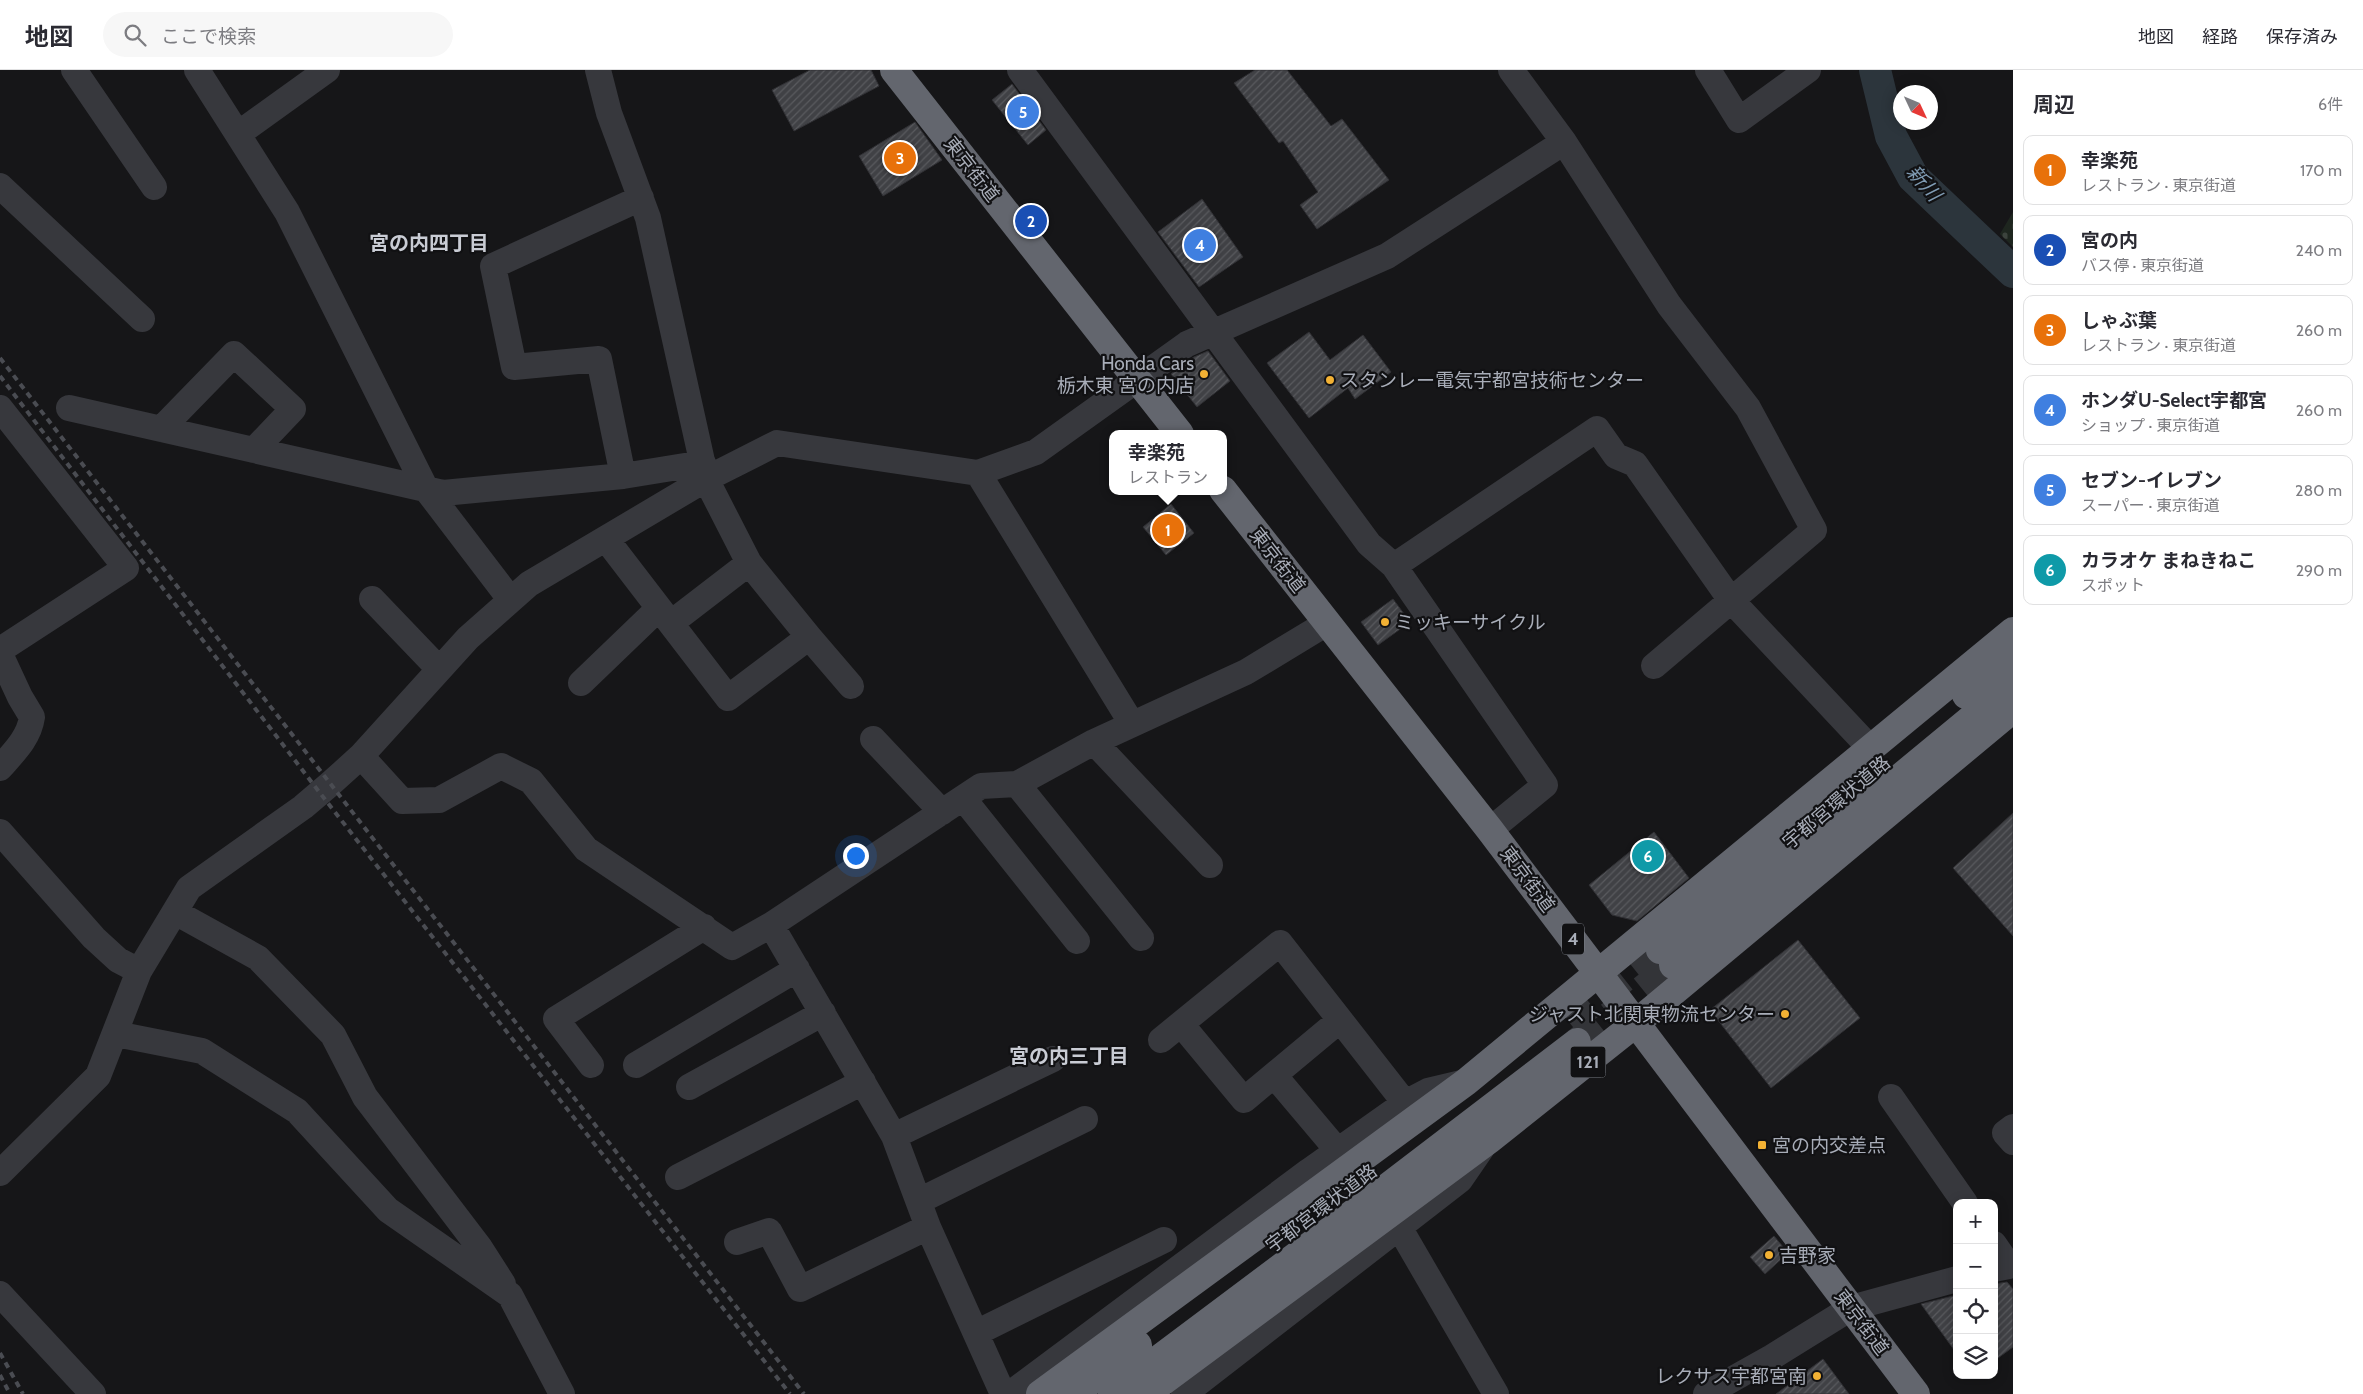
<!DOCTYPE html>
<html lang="ja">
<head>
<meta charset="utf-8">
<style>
	body { margin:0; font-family:Cabin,"Noto Sans JP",sans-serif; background:#f7f7f7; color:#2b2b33 }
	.controls { position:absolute; right:15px; bottom:15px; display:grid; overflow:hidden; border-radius:10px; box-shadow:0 2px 12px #0003 }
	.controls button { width:45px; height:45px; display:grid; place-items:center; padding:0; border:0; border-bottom:1px solid #e1e1e2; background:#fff; color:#2b2b33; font:25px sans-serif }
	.compass { position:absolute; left:1893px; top:15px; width:45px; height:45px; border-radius:50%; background:#fff; box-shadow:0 2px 12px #0003; rotate:134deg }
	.you { position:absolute; left:855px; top:785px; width:18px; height:18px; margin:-12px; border:4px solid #fff; border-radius:50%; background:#1a73e8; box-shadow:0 0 0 8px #1a73e833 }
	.badge { display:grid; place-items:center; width:32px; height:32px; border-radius:50%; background:#0b8043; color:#fff; font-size:16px; font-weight:700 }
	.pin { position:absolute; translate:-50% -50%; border:2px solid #fff; box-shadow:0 1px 5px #0006 }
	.popup { position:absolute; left:1109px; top:360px; width:118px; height:65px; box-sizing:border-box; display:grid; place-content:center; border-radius:10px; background:#fff; filter:drop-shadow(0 1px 4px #0005); font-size:16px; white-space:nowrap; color:#7c7c81 }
	.popup b { font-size:19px; color:#2b2b33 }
	.popup::after { content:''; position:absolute; left:50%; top:100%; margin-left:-10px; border:10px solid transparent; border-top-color:#fff }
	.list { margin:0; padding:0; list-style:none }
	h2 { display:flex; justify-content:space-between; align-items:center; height:65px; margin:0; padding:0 20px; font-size:21px }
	h2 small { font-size:16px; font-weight:400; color:#7c7c81 }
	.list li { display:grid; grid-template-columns:32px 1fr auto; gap:15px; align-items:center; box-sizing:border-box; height:70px; margin:0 10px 10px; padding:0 10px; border:1px solid #e1e1e2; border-radius:10px }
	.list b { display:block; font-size:19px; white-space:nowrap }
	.list p { margin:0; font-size:16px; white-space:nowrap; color:#7c7c81 }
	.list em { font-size:16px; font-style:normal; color:#7c7c81 }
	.icon { flex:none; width:28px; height:28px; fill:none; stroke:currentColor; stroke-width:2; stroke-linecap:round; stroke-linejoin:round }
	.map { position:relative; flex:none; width:2013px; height:1324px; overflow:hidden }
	header { display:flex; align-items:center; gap:30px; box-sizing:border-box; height:70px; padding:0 25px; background:#fff; border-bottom:1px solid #e1e1e2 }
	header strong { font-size:24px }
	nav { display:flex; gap:28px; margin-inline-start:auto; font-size:18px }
	.search { width:350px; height:45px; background:#f7f7f7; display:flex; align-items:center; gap:12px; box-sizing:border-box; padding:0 18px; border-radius:28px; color:#7c7c81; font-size:19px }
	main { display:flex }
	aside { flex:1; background:#fff }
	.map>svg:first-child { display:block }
</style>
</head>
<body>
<header>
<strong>地図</strong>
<div class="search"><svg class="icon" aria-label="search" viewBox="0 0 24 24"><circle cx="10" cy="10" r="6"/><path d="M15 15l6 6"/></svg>ここで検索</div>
<nav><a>地図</a><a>経路</a><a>保存済み</a></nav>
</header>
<main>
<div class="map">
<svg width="2013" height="1324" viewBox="0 0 2013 1324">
	<defs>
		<pattern id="cemetery-stones" width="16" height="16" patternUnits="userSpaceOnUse" patternTransform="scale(1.25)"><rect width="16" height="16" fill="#1e261f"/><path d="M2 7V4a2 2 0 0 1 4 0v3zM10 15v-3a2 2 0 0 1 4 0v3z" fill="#3c433d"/></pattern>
		<pattern id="building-hatch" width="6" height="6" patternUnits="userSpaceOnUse" patternTransform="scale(1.25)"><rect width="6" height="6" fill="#404145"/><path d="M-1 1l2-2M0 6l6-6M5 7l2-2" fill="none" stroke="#595a5e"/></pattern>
	</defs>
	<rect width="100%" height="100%" fill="#161618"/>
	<path fill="url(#cemetery-stones)" d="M2013,142V177L2000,164Z"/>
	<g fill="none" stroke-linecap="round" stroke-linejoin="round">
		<path stroke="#2c353c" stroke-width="32" d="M1875,0L1891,66L1913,107L2013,202"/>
	</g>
	<path fill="url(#building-hatch)" stroke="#303034" d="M810,0H871L879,16L794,61L772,20Z
		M1255,0H1287L1331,56L1342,49L1389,110L1317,159L1300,135L1318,122L1283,71L1279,73L1234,13Z
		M1012,14L1046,60L1028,75L992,30Z
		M915,52L942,90L883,126L859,86Z
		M1202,129L1243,187L1199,217L1158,162Z
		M1309,262L1330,290L1363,265L1391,302L1355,329L1348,318L1309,348L1267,293Z
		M1208,281L1230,311L1197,337L1171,304L1194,287Z
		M1171,434L1194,463L1166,485L1143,457Z
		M1393,529L1410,552L1378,575L1361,552Z
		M2013,743V866L1953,798Z
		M1654,762L1689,808L1637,851L1612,845L1589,815Z
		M1798,870L1860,948L1771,1018L1710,940Z
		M1774,1166L1788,1183L1765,1204L1750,1187Z
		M2007,1212L2013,1219V1277L1994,1291V1214Z
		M1957,1225V1284L1921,1234Z
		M1823,1289L1849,1324H1776Z"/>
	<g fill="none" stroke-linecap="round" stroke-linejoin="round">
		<path stroke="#333438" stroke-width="28" stroke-dasharray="28 14" stroke-linecap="butt" d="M1569,952L1660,880
			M1577,972L1673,895"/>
		<path stroke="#37383d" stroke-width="26" d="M74,0L154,117
			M197,0L287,142L426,419L510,529
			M598,0L609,43L648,148L706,409L749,493L809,567
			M1020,0L1369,474L1394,496L1545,715L1490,760
			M1511,0L1564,72L1669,235L1748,338L1814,460L1654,596
			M1708,0L1739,50L1808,0
			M238,64L327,0
			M0,116L142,249
			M0,338L126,498L0,580
			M69,338L443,423L623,406L703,393
			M161,359L234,284L293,339L254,380
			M978,403L1132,654
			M623,406L599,289L514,297L493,196L641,128
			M606,469L728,628L809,567L851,616
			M1394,496L1597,359L1616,386L1635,394L1730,529L1871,679
			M372,529L439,599
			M671,553L749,493
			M0,584L20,627L32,647C29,668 14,682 0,698
			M581,613L659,538
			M873,669L942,742
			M1094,672L1210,795
			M361,686L402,731L439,730L501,696L531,711L586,779L732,877L771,855L981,716L1017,714L1094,672L1246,602L1327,553
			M1017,714L1141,868
			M963,728L1077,871
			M0,762L94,868L118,890L139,901
			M175,842L258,888L333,965L365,1027L480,1178L503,1214
			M771,855L894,1066L928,1157L1003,1324
			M1181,954L1244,1030L1340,950
			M116,964L202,981L297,1041L388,1140L510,1225L562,1324
			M1161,970L1280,873L1405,1033
			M591,995L556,949L704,857
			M636,995L797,899
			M1274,1005L1338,1081
			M689,1017L823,943
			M1891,1027L1965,1133
			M2013,1057L2005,1063L2013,1072
			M894,1066L1053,989
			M0,1103L98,1006L139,901L189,818L303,737L330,714L361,686L468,568L529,514L706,409L777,373L978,403L1036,382L1187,274L1387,186L1564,72
			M678,1107L863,1012
			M919,1131L1085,1049
			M1399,1157L1496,1324
			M737,1172L769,1161L800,1219L928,1157
			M1994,1174L2009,1196L1994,1199
			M0,1224L93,1324
			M976,1263L1164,1170
			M1010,1324L1309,1101L1405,1033L1428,1021L1466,1012
			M1184,1324L1460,1110L1482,1078
			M1706,1324L1772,1287L1851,1238L1957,1209"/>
		<path stroke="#63666e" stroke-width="28" d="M894,0L1180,364
			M1223,420L1490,760L1916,1324
			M1966,625L2013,586
			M1660,880L1810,754
			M1673,895L2013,614
			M1040,1324L1466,1012L2013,561
			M1074,1324L1138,1275
			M1112,1324L1360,1138L1577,972
			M1146,1324L1489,1070L1636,953L2013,639"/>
		<path stroke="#4a4c52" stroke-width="4" stroke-dasharray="6 5" stroke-linecap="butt" d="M0,288L804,1324
			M0,306L320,723L790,1324
			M0,1283L23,1324
			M0,1305L10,1324"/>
	</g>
	<g fill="#f2b134" stroke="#111113" stroke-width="2">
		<circle cx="1204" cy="304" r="5"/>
		<circle cx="1330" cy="310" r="5"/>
		<circle cx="1385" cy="552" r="5"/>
		<circle cx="1785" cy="944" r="5"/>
		<rect x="1757" y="1070" width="10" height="10" rx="2.5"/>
		<circle cx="1769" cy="1185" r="5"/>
		<circle cx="1817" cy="1306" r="5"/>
	</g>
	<g text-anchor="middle" stroke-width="4.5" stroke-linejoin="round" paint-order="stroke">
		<g fill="#111113" stroke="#7b7e86" stroke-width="1">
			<rect x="1562" y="853.5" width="22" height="31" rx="4"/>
			<rect x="1570.5" y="976.5" width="35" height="31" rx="4"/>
		</g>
		<g font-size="18" font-weight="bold" fill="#a8adb8">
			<text x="1573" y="875">4</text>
			<text x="1588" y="998">121</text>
		</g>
		<g font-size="19" fill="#a8adb8" stroke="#111113">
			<text transform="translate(972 99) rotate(52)" y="7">東京街道</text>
			<text transform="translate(1278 490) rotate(52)" y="7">東京街道</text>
			<text transform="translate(1836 732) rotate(-40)" y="7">宇都宮環状道路</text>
			<text transform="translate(1528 809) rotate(53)" y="7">東京街道</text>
			<text transform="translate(1321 1138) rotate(-37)" y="7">宇都宮環状道路</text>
			<text transform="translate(1862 1252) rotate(53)" y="7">東京街道</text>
		</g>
		<g font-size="19" fill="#a8adb8" stroke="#111113" text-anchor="start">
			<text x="1194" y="300" text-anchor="end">Honda Cars<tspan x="1194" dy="22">栃木東 宮の内店</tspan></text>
			<text x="1340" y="317">スタンレー電気宇都宮技術センター</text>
			<text x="1395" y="559">ミッキーサイクル</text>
			<text x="1775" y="951" text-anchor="end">ジャスト北関東物流センター</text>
			<text x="1772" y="1082">宮の内交差点</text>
			<text x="1779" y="1192">吉野家</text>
			<text x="1807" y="1313" text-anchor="end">レクサス宇都宮南</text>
		</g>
		<g font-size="20" font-style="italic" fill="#7f9bb3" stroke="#111113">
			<text transform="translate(1924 113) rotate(49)" y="7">新川</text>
		</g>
		<g font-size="20" font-weight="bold" fill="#c9ccd4" stroke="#111113">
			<text x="429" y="180">宮の内四丁目</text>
			<text x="1069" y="993">宮の内三丁目</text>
		</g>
	</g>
</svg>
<div class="controls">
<button>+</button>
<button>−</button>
<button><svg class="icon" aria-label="locate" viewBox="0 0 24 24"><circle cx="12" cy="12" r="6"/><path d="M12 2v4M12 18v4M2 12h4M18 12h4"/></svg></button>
<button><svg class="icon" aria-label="layers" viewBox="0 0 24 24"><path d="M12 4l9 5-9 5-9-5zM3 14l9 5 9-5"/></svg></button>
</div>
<svg class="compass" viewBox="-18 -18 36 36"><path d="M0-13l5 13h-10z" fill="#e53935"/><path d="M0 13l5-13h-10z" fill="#7c7c81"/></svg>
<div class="you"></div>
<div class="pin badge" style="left:1168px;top:460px;background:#e8710a">1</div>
<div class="popup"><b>幸楽苑</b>レストラン</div>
<div class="pin badge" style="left:1031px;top:151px;background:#1a4fb4">2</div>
<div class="pin badge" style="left:900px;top:88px;background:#e8710a">3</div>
<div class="pin badge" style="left:1200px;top:175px;background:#3f7fe0">4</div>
<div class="pin badge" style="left:1023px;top:42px;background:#3f7fe0">5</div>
<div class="pin badge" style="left:1648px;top:786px;background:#0f9aa8">6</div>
</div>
<aside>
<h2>周辺<small>6件</small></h2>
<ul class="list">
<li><span class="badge" style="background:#e8710a">1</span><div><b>幸楽苑</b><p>レストラン · 東京街道</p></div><em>170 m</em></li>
<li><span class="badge" style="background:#1a4fb4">2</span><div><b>宮の内</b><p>バス停 · 東京街道</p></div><em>240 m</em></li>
<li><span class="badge" style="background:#e8710a">3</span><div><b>しゃぶ葉</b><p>レストラン · 東京街道</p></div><em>260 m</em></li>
<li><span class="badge" style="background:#3f7fe0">4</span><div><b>ホンダU-Select宇都宮</b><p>ショップ · 東京街道</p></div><em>260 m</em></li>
<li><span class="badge" style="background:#3f7fe0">5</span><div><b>セブン-イレブン</b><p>スーパー · 東京街道</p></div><em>280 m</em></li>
<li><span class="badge" style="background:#0f9aa8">6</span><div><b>カラオケ まねきねこ</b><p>スポット</p></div><em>290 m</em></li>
</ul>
</aside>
</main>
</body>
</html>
